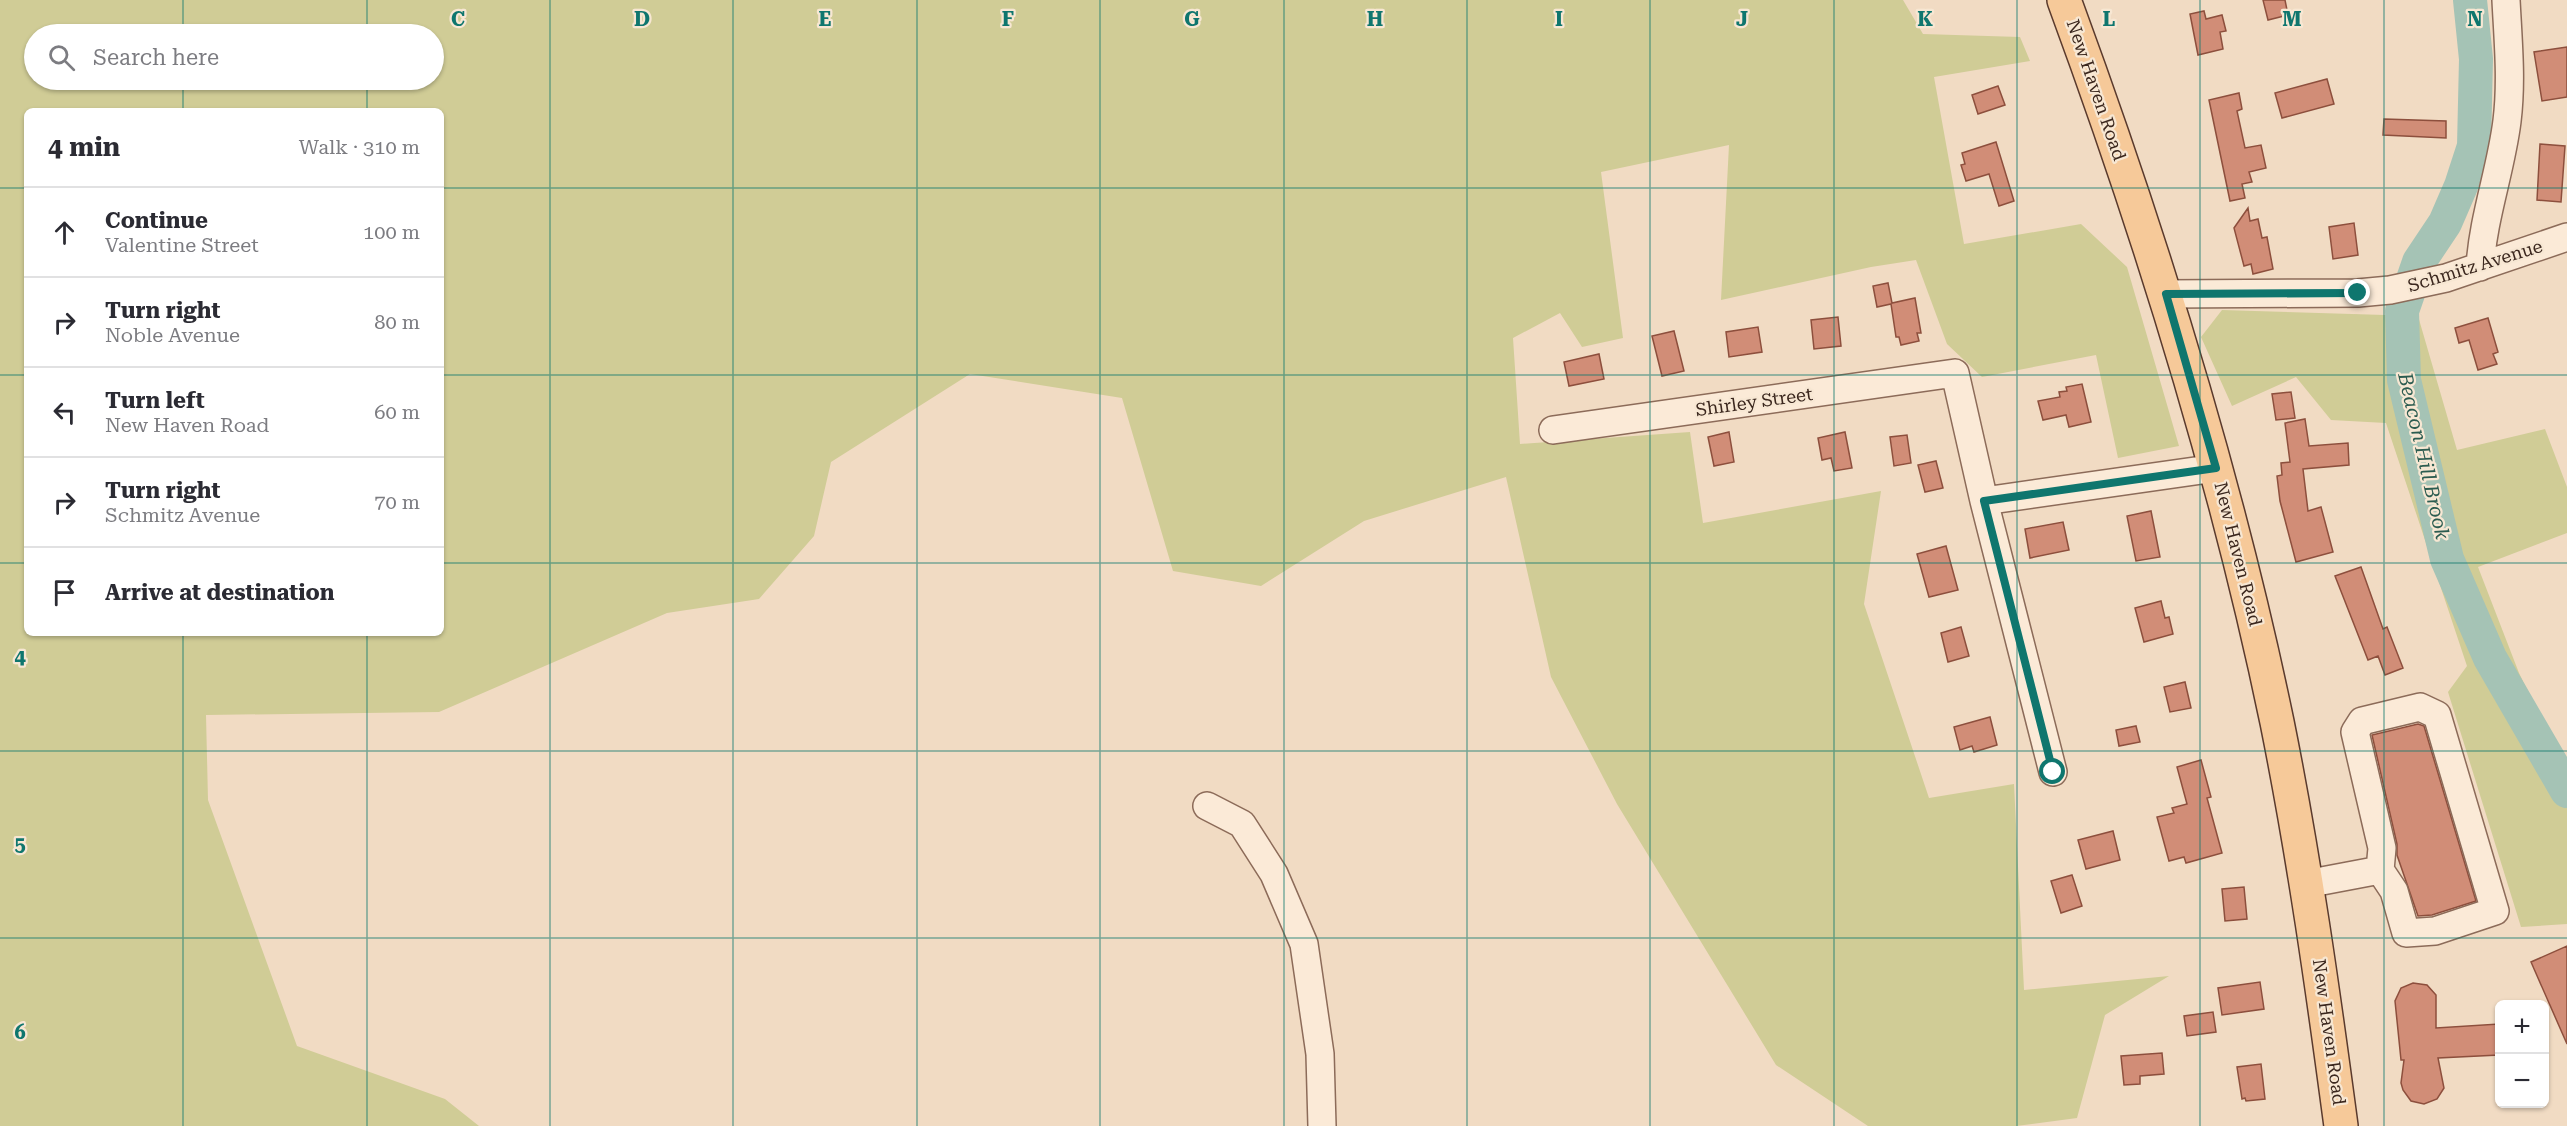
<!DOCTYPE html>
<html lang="en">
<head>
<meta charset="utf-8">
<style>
	body { margin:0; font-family:"Roboto Serif",serif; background:#f2f2f3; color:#2b2b33 }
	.controls { position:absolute; right:18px; bottom:18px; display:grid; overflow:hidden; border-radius:9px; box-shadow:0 2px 4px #0004 }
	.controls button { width:54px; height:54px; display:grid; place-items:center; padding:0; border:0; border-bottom:2px solid #e1e1e2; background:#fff; color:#2b2b33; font:30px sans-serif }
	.stop { position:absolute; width:18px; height:18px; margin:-14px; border:4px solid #0f766e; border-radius:50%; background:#fff }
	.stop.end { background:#0f766e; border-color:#fff; box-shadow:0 2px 6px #0008 }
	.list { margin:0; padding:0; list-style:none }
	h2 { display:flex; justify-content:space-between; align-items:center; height:78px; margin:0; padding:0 24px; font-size:26px }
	h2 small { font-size:20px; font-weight:400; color:#7c7c81 }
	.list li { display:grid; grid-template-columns:39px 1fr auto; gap:18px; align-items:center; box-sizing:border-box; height:90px; padding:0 24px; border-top:2px solid #e1e1e2 }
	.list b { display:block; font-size:22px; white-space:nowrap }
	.list p { margin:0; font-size:20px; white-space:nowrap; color:#7c7c81 }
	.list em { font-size:20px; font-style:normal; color:#7c7c81 }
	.icon { flex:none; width:33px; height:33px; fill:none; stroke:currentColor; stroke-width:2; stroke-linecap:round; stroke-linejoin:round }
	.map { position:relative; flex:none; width:2567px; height:1126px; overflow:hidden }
	.search { position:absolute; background:#fff; box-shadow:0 2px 4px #0004; left:24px; top:24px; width:420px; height:66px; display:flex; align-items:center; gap:15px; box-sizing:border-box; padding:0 21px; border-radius:33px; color:#7c7c81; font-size:22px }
	.panel { position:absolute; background:#fff; box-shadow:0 2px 4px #0004; left:24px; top:108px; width:420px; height:528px; border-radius:9px }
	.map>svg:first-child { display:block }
</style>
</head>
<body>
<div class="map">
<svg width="2567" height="1126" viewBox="0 0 2567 1126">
	<rect width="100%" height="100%" fill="#f1dbc3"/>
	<path fill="#d0cc96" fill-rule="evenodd" d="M0,0H1903L1923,34L2020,37L2030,61L1934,77L1964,244L2081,224L2127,267L2179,446L2118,458L2096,355L1982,377L1947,344L1916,260L1871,267L1721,300L1729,145L1601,172L1623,338L1582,347L1560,313L1513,338L1520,444L1690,432L1703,523L1881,491L1864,604L1929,798L2014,784L2024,990L2169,976L2105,1015L2077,1118L2016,1126H1868L1776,1065L1617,804L1551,677L1506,477L1364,521L1261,586L1173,571L1122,398L970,374L831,462L814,536L759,599L667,613L439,712L206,715L208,800L297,1046L445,1099L479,1126H0ZM34,34H434V80H34ZM27,111H441V633H27Z
		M2222,310L2418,316L2457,450L2545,429L2567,487V533L2478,567L2519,673L2567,771V924L2521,927L2448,692L2467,666L2386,423L2331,420L2296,377L2232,406L2201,337Z"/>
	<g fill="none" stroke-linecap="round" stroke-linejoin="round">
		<path stroke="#a5c3b5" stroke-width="34" d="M2470,0L2476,59L2474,146L2461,186L2445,223L2419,262L2402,311L2404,380L2447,559L2490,658L2567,791"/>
	</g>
	<path fill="#d18d77" stroke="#8d4f3d" stroke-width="1.5" d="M2263,0H2285L2288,15L2268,20Z
		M2204,11L2206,19L2222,15L2226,31L2220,32L2223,49L2198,55L2190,14Z
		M2567,47V97L2542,101L2534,52Z
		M2327,79L2334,104L2282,118L2275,93Z
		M1998,86L2005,105L1978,114L1972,95Z
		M2239,93L2242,109L2237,111L2245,148L2261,145L2266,168L2249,172L2252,182L2242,184L2245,198L2230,201L2209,100Z
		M2384,119L2446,121V138L2383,135Z
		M1996,142L2014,201L1999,206L1989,174L1966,181L1961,165L1965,164L1962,153Z
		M2540,144L2565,146L2561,202L2537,200Z
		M2248,208L2250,221L2258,219L2262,238L2267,237L2273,269L2253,274L2251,264L2244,266L2234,228Z
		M2354,223L2358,255L2333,259L2329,227Z
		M1888,283L1892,303L1915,298L1921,333H1917L1919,341L1901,345L1899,337H1896L1891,304L1877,307L1873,286Z
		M1838,317L1841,346L1814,349L1811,320Z
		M2488,318L2498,352L2493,354L2497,364L2478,370L2469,340L2459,343L2455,328Z
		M1758,327L1762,352L1729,357L1726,332Z
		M1674,331L1684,371L1662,376L1652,336Z
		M1599,354L1604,379L1569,386L1564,362Z
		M2082,384L2091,422L2069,427L2066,415L2043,420L2038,401L2060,397L2059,392L2067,391L2066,387Z
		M2291,392L2295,418L2276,420L2272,394Z
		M2305,419L2309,446L2348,443L2349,465L2303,469L2308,511L2321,507L2333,552L2296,562L2280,501L2277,476L2282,475L2281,463L2290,462L2285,423Z
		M1729,432L1734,462L1714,466L1708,437Z
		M1845,432L1852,468L1834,471L1831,458L1822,460L1818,438Z
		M1907,435L1911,463L1894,466L1890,437Z
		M1936,461L1943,488L1925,492L1918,465Z
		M2151,511L2160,557L2136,561L2127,516Z
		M2063,522L2069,550L2030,558L2025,529Z
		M1946,546L1958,590L1929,597L1917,554Z
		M2361,567L2383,629L2387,627L2403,668L2385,675L2378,656L2368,660L2335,576Z
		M2161,601L2165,618L2169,617L2173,634L2144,642L2135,608Z
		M1961,627L1969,656L1948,662L1941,633Z
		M2185,682L2191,708L2170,712L2164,687Z
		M1990,717L1997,745L1974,752L1972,746L1960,750L1954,727Z
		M2418,724L2424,726L2476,901L2432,915L2418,916L2397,855V844L2372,735Z
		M2136,726L2140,742L2119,746L2116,730Z
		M2201,760L2211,797L2207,798L2222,853L2186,863L2184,857L2169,861L2157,817L2174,813L2172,808L2187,804L2177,767Z
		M2113,831L2120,860L2086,869L2078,840Z
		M2072,875L2082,906L2061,913L2051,881Z
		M2244,887L2247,919L2225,921L2222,889Z
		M2567,946V1044L2531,962Z
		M2260,982L2264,1009L2222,1015L2218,988Z
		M2413,983L2427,985L2436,995V1028L2499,1024V1055L2438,1058L2444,1088L2437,1099L2424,1104L2411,1101L2403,1090L2401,1083L2404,1060H2401L2395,1001L2401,988Z
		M2213,1012L2216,1032L2187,1036L2184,1016Z
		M2162,1053L2164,1074L2140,1076V1084L2124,1085L2121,1056Z
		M2261,1064L2265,1099L2246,1101L2245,1098L2242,1099L2237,1067Z"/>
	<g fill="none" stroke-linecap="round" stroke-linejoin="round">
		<g stroke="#8c6b59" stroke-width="30">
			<path id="minor" d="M2480,267C2483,217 2501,170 2507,121C2512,81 2508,40 2506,0
				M2166,294L2358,293L2390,290L2446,278L2567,237
				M1553,430L1955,373L1984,501L2053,772
				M1984,501L2216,468
				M2420,707L2437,715L2495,911L2435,931L2406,933L2394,891L2380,870L2382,848L2355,732L2362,721Z
				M1207,806L1242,824L1274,874L1304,944L1320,1054L1322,1126
				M2306,884L2380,870"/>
		</g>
		<g stroke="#5a3a2d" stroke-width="36">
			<path id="major" d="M2064,0C2151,236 2226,476 2277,722C2304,856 2323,991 2341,1126"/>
		</g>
		<use href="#minor" stroke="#fbead7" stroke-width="27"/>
		<use href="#major" stroke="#f6c999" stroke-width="33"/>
	</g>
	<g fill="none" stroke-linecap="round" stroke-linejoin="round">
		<path stroke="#0f766e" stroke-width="8" d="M2053,772L1984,501L2216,468L2166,294L2358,293"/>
	</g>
	<path fill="none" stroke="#0f766e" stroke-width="1.5" stroke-opacity="0.55" d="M183,0V34M367,0V34M550,0V1126M733,0V1126M917,0V1126M1100,0V1126M1284,0V1126M1467,0V1126M1650,0V1126M1834,0V1126M2017,0V1126M2200,0V1126M2384,0V1126M183,80V111M367,80V111M0,188H27M441,188H2567M0,375H27M441,375H2567M0,563H27M441,563H2567M183,633V1126M367,633V1126M0,751H2567M0,938H2567"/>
	<g text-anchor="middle" stroke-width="4.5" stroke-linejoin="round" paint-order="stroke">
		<g font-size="18" fill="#3b271e" stroke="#f7e7d3">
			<text transform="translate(2096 90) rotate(71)" y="6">New Haven Road</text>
			<text transform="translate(2475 266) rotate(-17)" y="6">Schmitz Avenue</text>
			<text transform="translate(1754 402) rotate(-8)" y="6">Shirley Street</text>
			<text transform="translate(2238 554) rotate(76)" y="6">New Haven Road</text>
			<text transform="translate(2329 1032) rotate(82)" y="6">New Haven Road</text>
		</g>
		<g font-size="20" font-style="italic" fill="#2c5c50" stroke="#f7e7d3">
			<text transform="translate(2424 456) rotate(77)" y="7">Beacon Hill Brook</text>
		</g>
	</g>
	<g font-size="20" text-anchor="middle" font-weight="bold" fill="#0f766e" stroke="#f7e7d3" stroke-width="4.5" stroke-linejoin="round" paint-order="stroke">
		<text x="458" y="26">C</text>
		<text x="642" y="26">D</text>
		<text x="825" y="26">E</text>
		<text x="1008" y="26">F</text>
		<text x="1192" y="26">G</text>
		<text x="1375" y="26">H</text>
		<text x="1559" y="26">I</text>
		<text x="1742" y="26">J</text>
		<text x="1925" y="26">K</text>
		<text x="2109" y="26">L</text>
		<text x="2292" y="26">M</text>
		<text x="2475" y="26">N</text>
		<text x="20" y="664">4</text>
		<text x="20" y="851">5</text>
		<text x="20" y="1039">6</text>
	</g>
</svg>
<div class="controls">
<button>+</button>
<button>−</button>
</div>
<div class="stop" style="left:2053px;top:772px"></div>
<div class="stop end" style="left:2358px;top:293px"></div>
<div class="search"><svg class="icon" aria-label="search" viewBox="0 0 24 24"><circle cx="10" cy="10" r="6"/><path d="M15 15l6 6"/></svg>Search here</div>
<section class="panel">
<h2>4 min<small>Walk · 310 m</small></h2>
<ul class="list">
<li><svg class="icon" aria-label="ahead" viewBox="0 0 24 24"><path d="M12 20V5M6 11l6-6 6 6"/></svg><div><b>Continue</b><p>Valentine Street</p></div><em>100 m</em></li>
<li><svg class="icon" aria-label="right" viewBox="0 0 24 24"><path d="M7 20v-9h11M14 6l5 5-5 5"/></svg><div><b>Turn right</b><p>Noble Avenue</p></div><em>80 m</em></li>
<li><svg class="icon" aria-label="left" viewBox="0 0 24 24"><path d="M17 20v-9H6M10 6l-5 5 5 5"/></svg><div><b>Turn left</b><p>New Haven Road</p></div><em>60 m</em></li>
<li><svg class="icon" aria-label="right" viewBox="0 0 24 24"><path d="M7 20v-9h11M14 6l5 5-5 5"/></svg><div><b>Turn right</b><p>Schmitz Avenue</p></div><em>70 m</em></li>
<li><svg class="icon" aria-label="arrive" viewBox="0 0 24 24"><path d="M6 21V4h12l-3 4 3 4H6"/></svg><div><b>Arrive at destination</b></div></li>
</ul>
</section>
</div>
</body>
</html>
